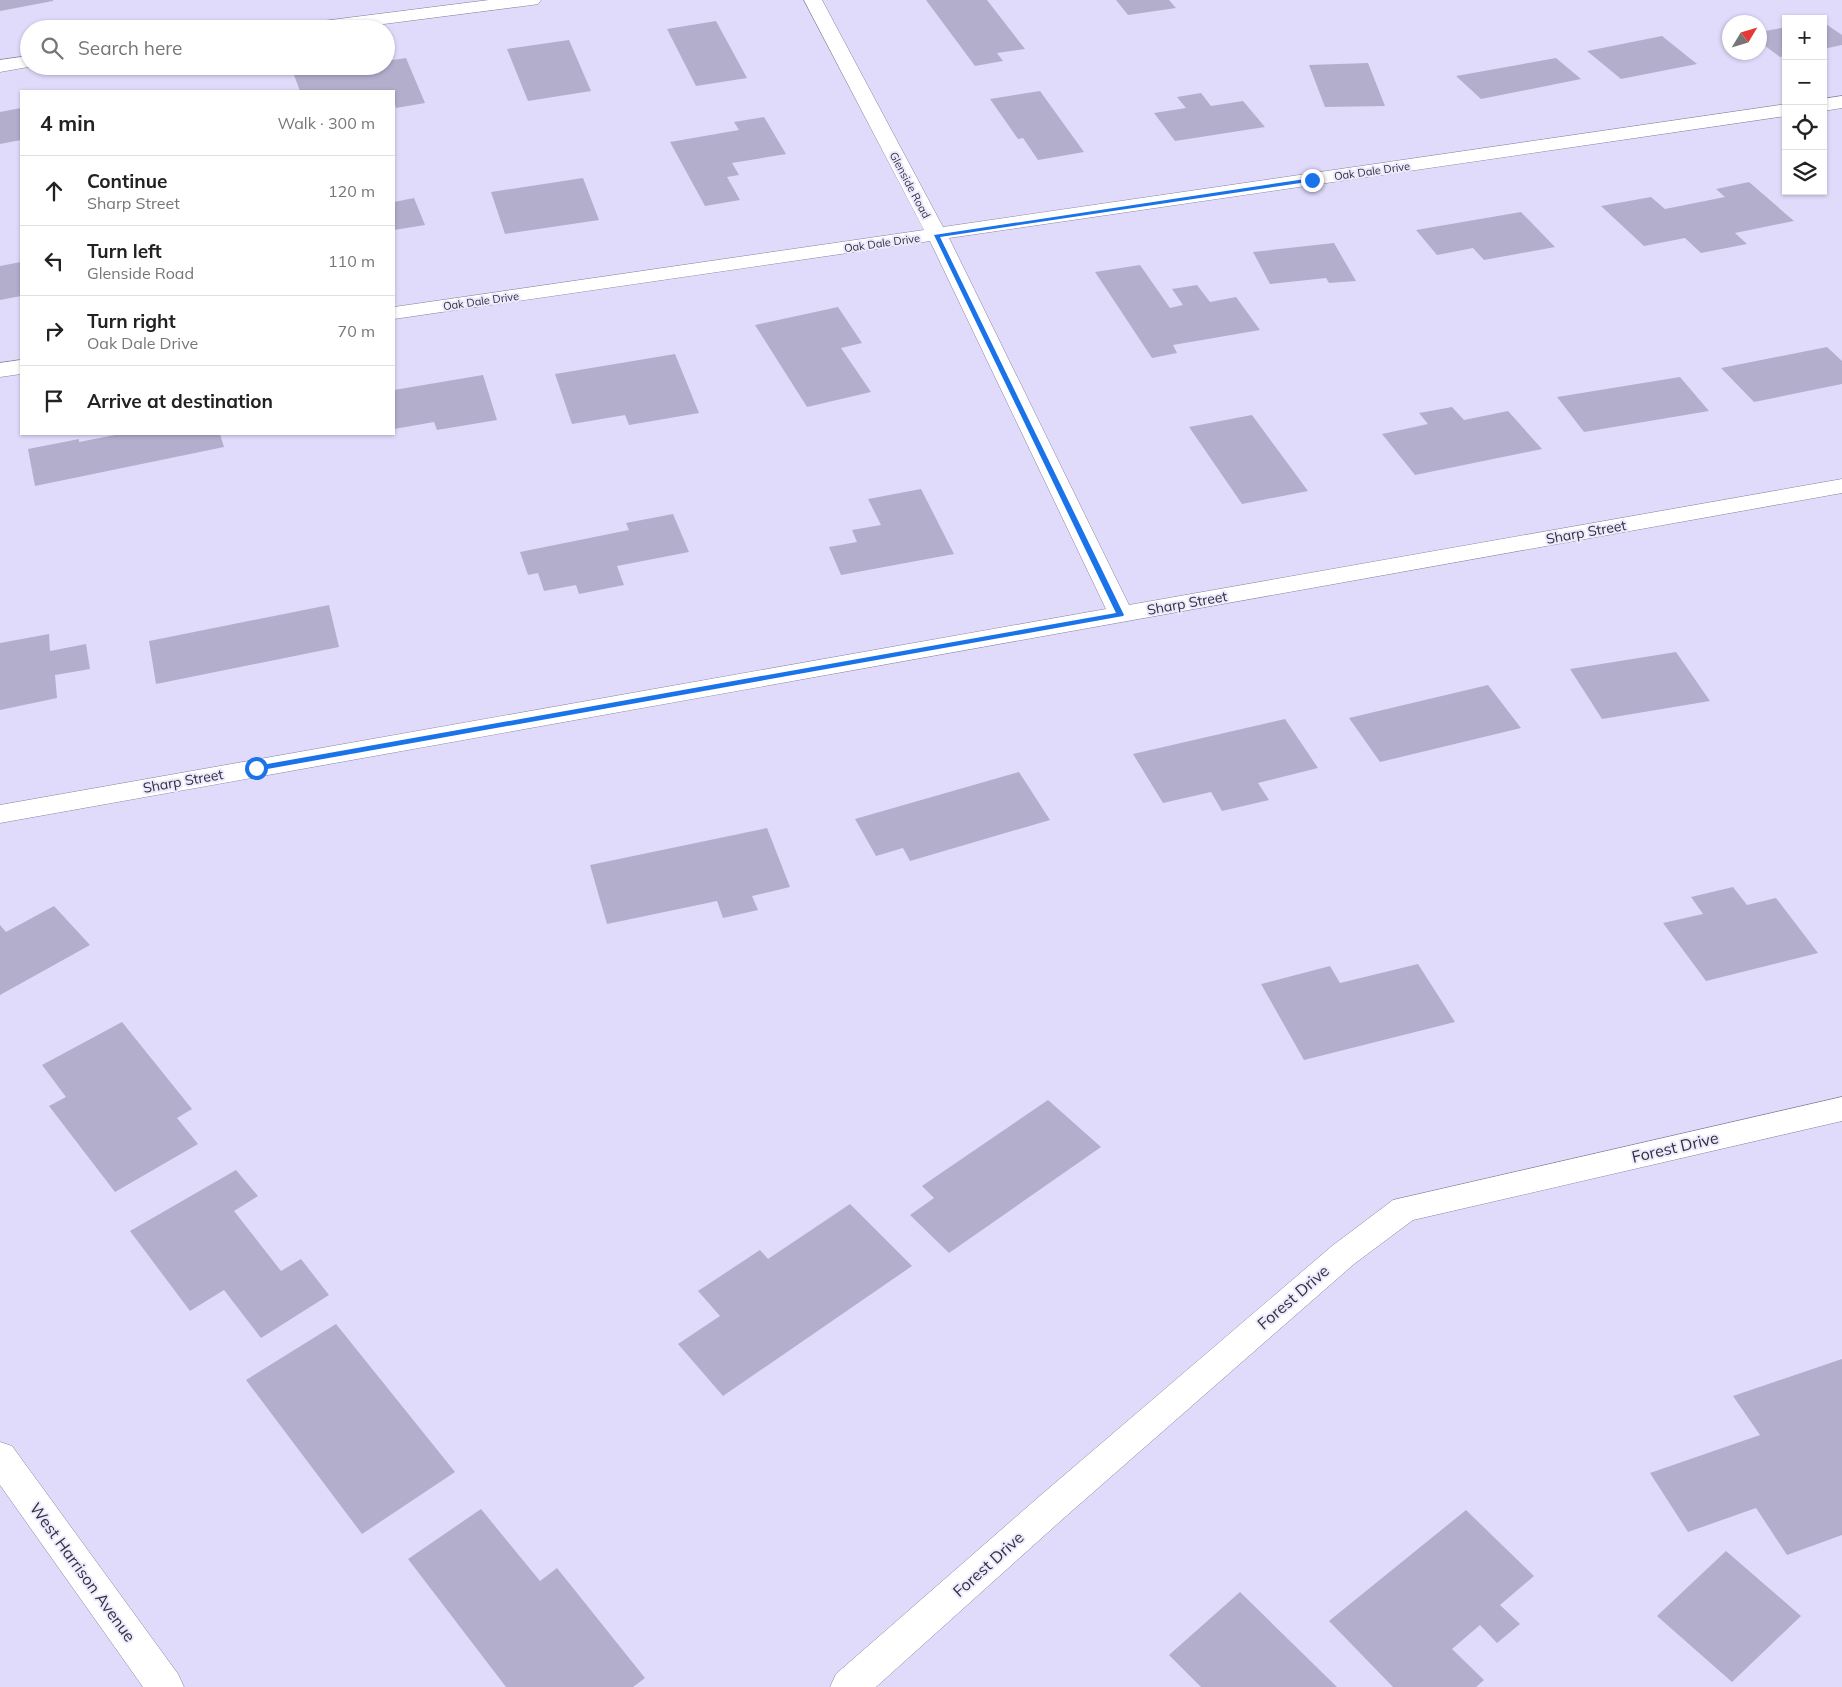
<!DOCTYPE html>
<html lang="en">
<head>
<meta charset="utf-8">
<style>
	body { margin:0; font-family:Mulish,sans-serif; background:#f2f2f2; color:#222 }
	.controls { position:absolute; right:15px; top:15px; display:grid; overflow:hidden; border-radius:0px; box-shadow:0 1px 4px #0004 }
	.controls button { width:45px; height:45px; display:grid; place-items:center; padding:0; border:0; border-bottom:1px solid #e0e0e0; background:#fff; color:#222; font:25px sans-serif }
	.compass { position:absolute; left:1722px; top:15px; width:45px; height:45px; border-radius:50%; background:#fff; box-shadow:0 1px 4px #0004; rotate:52deg }
	.stop { position:absolute; width:15px; height:15px; margin:-11px; border:4px solid #1a73e8; border-radius:50%; background:#fff }
	.stop.end { background:#1a73e8; border-color:#fff; box-shadow:0 1px 5px #0008 }
	.list { margin:0; padding:0; list-style:none }
	h2 { display:flex; justify-content:space-between; align-items:center; height:65px; margin:0; padding:0 20px; font-size:21px }
	h2 small { font-size:16px; font-weight:400; color:#767676 }
	.list li { display:grid; grid-template-columns:32px 1fr auto; gap:15px; align-items:center; box-sizing:border-box; height:70px; padding:0 20px; border-top:1px solid #e0e0e0 }
	.list b { display:block; font-size:19px; white-space:nowrap }
	.list p { margin:0; font-size:16px; white-space:nowrap; color:#767676 }
	.list em { font-size:16px; font-style:normal; color:#767676 }
	.icon { flex:none; width:28px; height:28px; fill:none; stroke:currentColor; stroke-width:2; stroke-linecap:round; stroke-linejoin:round }
	.map { position:relative; flex:none; width:1842px; height:1687px; overflow:hidden }
	.search { position:absolute; background:#fff; box-shadow:0 1px 4px #0004; left:20px; top:20px; width:375px; height:55px; display:flex; align-items:center; gap:12px; box-sizing:border-box; padding:0 18px; border-radius:28px; color:#767676; font-size:19px }
	.panel { position:absolute; background:#fff; box-shadow:0 1px 4px #0004; left:20px; top:90px; width:375px; height:345px; border-radius:0px }
	.map>svg:first-child { display:block }
</style>
</head>
<body>
<div class="map">
<svg width="1842" height="1687" viewBox="0 0 1842 1687">
	<rect width="100%" height="100%" fill="#e1dbfb"/>
	<path fill="#b4aecd" d="M0,0H53V1L0,11Z
		M926,0H987L1025,49L997,53L1003,61L975,66Z
		M1116,0H1169L1176,8L1128,15Z
		M716,21L747,78L696,86L667,29Z
		M1823,22L1842,35V45L1823,49Z
		M1786,27V56L1780,57L1760,42V32Z
		M1662,36L1697,64L1621,79L1587,51Z
		M569,40L591,91L528,101L507,49Z
		M406,58L425,103L396,108L394,101V91H300L294,75L353,66H386V61Z
		M1556,58L1581,79L1481,99L1456,76Z
		M1368,63L1385,106L1325,107L1309,65Z
		M1040,91L1084,152L1038,160L1023,138L1018,139L990,99Z
		M1201,93L1211,106L1243,101L1265,127L1175,141L1154,113L1186,108L1177,97Z
		M21,108V140L0,144V112Z
		M764,117L786,154L732,163L739,175L727,177L740,200L705,206L670,142L739,130L734,122Z
		M583,178L599,220L505,234L491,192Z
		M1749,182L1794,221L1735,233L1747,244L1701,253L1685,238L1644,246L1601,206L1651,197L1665,209L1725,197L1716,189Z
		M414,198L425,225L394,230V202Z
		M1521,212L1555,247L1484,260L1473,248L1437,255L1416,230Z
		M1334,243L1356,281L1329,283L1326,278L1270,284L1253,252Z
		M21,262V296L0,300V266Z
		M1140,265L1170,308L1183,305L1172,289L1197,285L1210,302L1236,297L1260,330L1173,345L1177,353L1152,358L1095,272Z
		M838,307L862,343L841,348L871,392L807,407L755,325Z
		M1827,347L1842,361V384L1754,402L1721,368Z
		M675,354L699,413L629,425L625,415L572,424L555,374Z
		M483,375L497,420L437,430L434,422L394,429V390Z
		M1680,377L1709,411L1584,432L1557,397Z
		M1452,407L1464,420L1508,411L1542,449L1415,475L1382,434L1428,424L1419,413Z
		M1252,415L1308,491L1242,504L1189,427Z
		M120,434H220L224,447L35,486L28,449L79,439V442Z
		M921,489L954,554L841,575L829,547L857,542L852,530L881,525L868,499Z
		M673,514L689,552L617,566L624,585L579,594L576,585L544,591L538,573L528,575L520,552L629,530L626,523Z
		M329,605L339,647L156,684L149,641Z
		M49,634L50,651L86,644L90,669L55,675L57,698L0,710V643Z
		M1676,652L1710,701L1602,719L1570,669Z
		M1488,685L1521,728L1380,762L1349,718Z
		M1285,719L1318,768L1258,783L1269,800L1222,811L1211,792L1163,803L1133,754Z
		M1019,772L1050,820L910,861L903,848L876,856L855,819Z
		M767,828L790,887L752,896L758,910L723,918L717,901L607,924L590,865Z
		M1733,887L1747,905L1776,898L1818,953L1706,981L1663,923L1703,914L1691,897Z
		M54,906L90,945L0,995V925L6,932Z
		M1418,964L1455,1022L1304,1060L1261,984L1330,966L1340,983Z
		M122,1022L192,1109L177,1118L198,1144L115,1192L49,1106L66,1097L42,1065Z
		M1048,1100L1101,1147L949,1253L910,1215L934,1198L922,1186Z
		M236,1170L258,1196L234,1211L281,1271L301,1259L329,1295L261,1338L224,1290L190,1311L130,1231Z
		M850,1204L912,1266L723,1396L678,1344L720,1316L698,1291L760,1250L768,1259Z
		M336,1324L455,1472L362,1534L246,1380Z
		M1842,1359V1535L1787,1555L1756,1508L1688,1532L1650,1473L1760,1435L1733,1396Z
		M481,1509L540,1581L557,1568L645,1678L633,1687H506L408,1559Z
		M1466,1510L1534,1576L1500,1605L1520,1624L1497,1643L1480,1625L1452,1649L1484,1680L1476,1687H1393L1329,1621Z
		M1726,1551L1801,1616L1732,1682L1657,1616Z
		M1240,1592L1337,1687H1201L1169,1655Z"/>
	<g fill="none" stroke-linecap="round" stroke-linejoin="round">
		<g stroke="#87819e" stroke-width="1">
			<path id="minor" d="M489,0H541L538,4L532,5L345,29H290L293,25L299,24Z
				M804,0H822L943,227L1786,104V116L949,238L1129,605L1842,479V493L0,823V805L1106,609L930,241L394,319V307L924,230Z
				M29,56V66H34L0,72V60Z
				M1842,96V108L1823,111V99Z
				M21,360V374L0,377V363Z
				M1842,1097V1121L1413,1220L1354,1264L1065,1517L876,1687H830L836,1674L1041,1495L1332,1246L1393,1200Z
				M0,1442L12,1446L178,1674L184,1687H143L0,1485Z"/>
		</g>
		<use href="#minor" fill="#fff" fill-rule="evenodd"/>
	</g>
	<path fill="#1a73e8" d="M1312,178L1314,181L940,237L1124,615L1123,616L256,771L252,768L256,766L1116,613L934,235Z"/>
	<g text-anchor="middle" stroke-width="4" stroke-linejoin="round" paint-order="stroke">
		<g font-size="11" fill="#33303d" stroke="#eeeafe">
			<text transform="translate(1372 171) rotate(-8)" y="4">Oak Dale Drive</text>
			<text transform="translate(910 185) rotate(62)" y="4">Glenside Road</text>
			<text transform="translate(882 243) rotate(-8)" y="4">Oak Dale Drive</text>
			<text transform="translate(481 301) rotate(-8)" y="4">Oak Dale Drive</text>
		</g>
		<g font-size="14" fill="#33303d" stroke="#eeeafe">
			<text transform="translate(1586 532) rotate(-10)" y="5">Sharp Street</text>
			<text transform="translate(1187 603) rotate(-10)" y="5">Sharp Street</text>
			<text transform="translate(183 781) rotate(-10)" y="5">Sharp Street</text>
		</g>
		<g font-size="16" fill="#33303d" stroke="#eeeafe">
			<text transform="translate(1675 1147) rotate(-13)" y="6">Forest Drive</text>
			<text transform="translate(1293 1297) rotate(-41)" y="6">Forest Drive</text>
			<text transform="translate(988 1564) rotate(-42)" y="6">Forest Drive</text>
			<text transform="translate(83 1572) rotate(54)" y="6">West Harrison Avenue</text>
		</g>
	</g>
</svg>
<div class="controls">
<button>+</button>
<button>−</button>
<button><svg class="icon" aria-label="locate" viewBox="0 0 24 24"><circle cx="12" cy="12" r="6"/><path d="M12 2v4M12 18v4M2 12h4M18 12h4"/></svg></button>
<button><svg class="icon" aria-label="layers" viewBox="0 0 24 24"><path d="M12 4l9 5-9 5-9-5zM3 14l9 5 9-5"/></svg></button>
</div>
<svg class="compass" viewBox="-18 -18 36 36"><path d="M0-13l5 13h-10z" fill="#e53935"/><path d="M0 13l5-13h-10z" fill="#767676"/></svg>
<div class="stop" style="left:256px;top:768px"></div>
<div class="stop end" style="left:1312px;top:180px"></div>
<div class="search"><svg class="icon" aria-label="search" viewBox="0 0 24 24"><circle cx="10" cy="10" r="6"/><path d="M15 15l6 6"/></svg>Search here</div>
<section class="panel">
<h2>4 min<small>Walk · 300 m</small></h2>
<ul class="list">
<li><svg class="icon" aria-label="ahead" viewBox="0 0 24 24"><path d="M12 20V5M6 11l6-6 6 6"/></svg><div><b>Continue</b><p>Sharp Street</p></div><em>120 m</em></li>
<li><svg class="icon" aria-label="left" viewBox="0 0 24 24"><path d="M17 20v-9H6M10 6l-5 5 5 5"/></svg><div><b>Turn left</b><p>Glenside Road</p></div><em>110 m</em></li>
<li><svg class="icon" aria-label="right" viewBox="0 0 24 24"><path d="M7 20v-9h11M14 6l5 5-5 5"/></svg><div><b>Turn right</b><p>Oak Dale Drive</p></div><em>70 m</em></li>
<li><svg class="icon" aria-label="arrive" viewBox="0 0 24 24"><path d="M6 21V4h12l-3 4 3 4H6"/></svg><div><b>Arrive at destination</b></div></li>
</ul>
</section>
</div>
</body>
</html>
